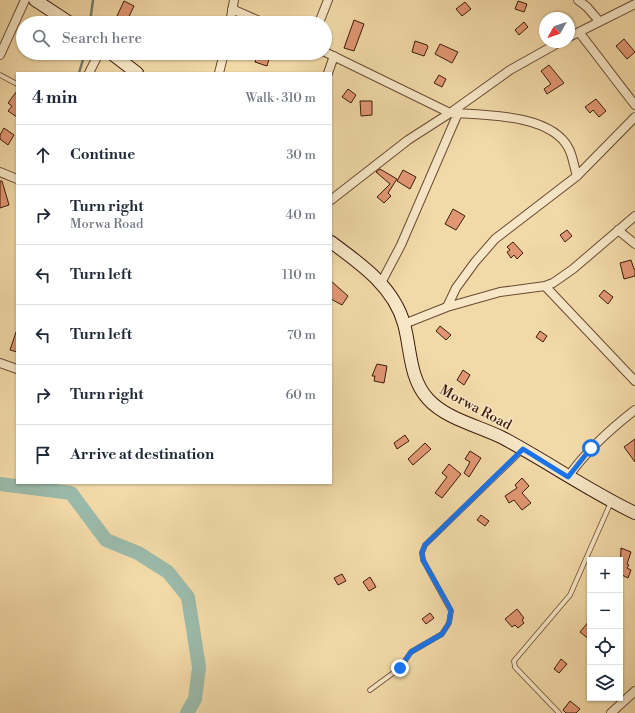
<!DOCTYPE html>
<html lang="en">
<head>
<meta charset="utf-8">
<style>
	body { margin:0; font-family:"Libre Bodoni",serif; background:#f6f6f7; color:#1f2937 }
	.controls { position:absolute; right:12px; bottom:12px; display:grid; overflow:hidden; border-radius:0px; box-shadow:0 1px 3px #0004 }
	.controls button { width:36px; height:36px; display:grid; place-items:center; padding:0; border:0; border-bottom:1px solid #e0e1e3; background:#fff; color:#1f2937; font:20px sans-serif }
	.compass { position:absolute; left:539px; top:12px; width:36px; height:36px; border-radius:50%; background:#fff; box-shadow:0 1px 3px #0004; rotate:230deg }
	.stop { position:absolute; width:12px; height:12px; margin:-9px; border:3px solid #1a73e8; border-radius:50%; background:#fff }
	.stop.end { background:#1a73e8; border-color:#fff; box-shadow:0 1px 4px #0008 }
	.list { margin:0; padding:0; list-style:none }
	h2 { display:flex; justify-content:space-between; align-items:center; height:52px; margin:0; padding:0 16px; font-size:17px }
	h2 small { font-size:13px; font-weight:400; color:#747a83 }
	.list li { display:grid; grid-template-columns:26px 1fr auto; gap:12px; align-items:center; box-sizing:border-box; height:60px; padding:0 16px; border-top:1px solid #e0e1e3 }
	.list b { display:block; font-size:15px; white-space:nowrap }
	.list p { margin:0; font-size:13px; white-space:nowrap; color:#747a83 }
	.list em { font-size:13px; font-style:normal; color:#747a83 }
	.icon { flex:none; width:22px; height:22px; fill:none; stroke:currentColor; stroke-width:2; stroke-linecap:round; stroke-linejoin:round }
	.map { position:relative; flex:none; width:635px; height:713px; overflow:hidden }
	.search { position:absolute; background:#fff; box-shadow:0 1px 3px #0004; left:16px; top:16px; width:316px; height:44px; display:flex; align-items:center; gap:10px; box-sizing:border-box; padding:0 14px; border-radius:22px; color:#747a83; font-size:15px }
	.panel { position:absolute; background:#fff; box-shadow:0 1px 3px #0004; left:16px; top:72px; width:316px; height:412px; border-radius:0px }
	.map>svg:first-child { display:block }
</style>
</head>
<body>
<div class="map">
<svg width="635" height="713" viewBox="0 0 635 713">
	<rect width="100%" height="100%" fill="#f2daa8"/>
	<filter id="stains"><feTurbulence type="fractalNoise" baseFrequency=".005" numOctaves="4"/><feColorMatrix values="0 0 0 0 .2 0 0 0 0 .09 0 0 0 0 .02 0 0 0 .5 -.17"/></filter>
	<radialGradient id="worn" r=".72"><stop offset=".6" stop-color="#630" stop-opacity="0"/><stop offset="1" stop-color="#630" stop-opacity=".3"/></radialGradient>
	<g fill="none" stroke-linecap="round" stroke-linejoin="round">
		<path stroke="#757a6b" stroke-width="2.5" d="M90,22L93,0
			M79,73L85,53"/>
		<path stroke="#9bbaaa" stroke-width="14" d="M0,484L71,493L106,540L138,553L168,572L188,597L199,667L195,699L187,713"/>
	</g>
	<path fill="#e19773" stroke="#3c1a0c" d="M124,1L134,6L126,23L116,18Z
		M518,1L527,4L524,12L515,9Z
		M465,2L471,9L462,16L456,9Z
		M354,20L364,24L354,51L344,48Z
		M524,22L528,27L519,35L515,30Z
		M624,39L635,52L627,59L616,46Z
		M415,41L427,45L428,47L424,56L412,52Z
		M440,44L458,52L452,63L435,54Z
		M258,53L270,56L267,66L255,62Z
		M549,65L564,83L547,94L544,89L551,84L541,71Z
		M439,75L446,79L442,87L434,83Z
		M348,89L356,95L351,103L342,97Z
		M17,91V117L8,111L12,106L8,103Z
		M596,99L606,111L599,117L593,110L590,113L585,107Z
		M360,101H372V115L361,116Z
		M4,128L14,135L8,145L0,139V135Z
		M380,169L397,179L388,193L391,196L384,203L377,197L390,184L376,172Z
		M403,170L416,177L410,189L397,181Z
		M0,181H2L9,205L0,208Z
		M453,209L465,216L456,230L445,224Z
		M567,230L572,236L565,242L560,235Z
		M513,242L523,253L517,259L514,255L511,258L507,252L510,250L507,247Z
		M631,260L634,269H635V276L624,279L620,263Z
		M331,281L348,296L342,305L331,299Z
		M604,290L613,297L608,304L599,296Z
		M440,326L451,335L446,340L436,331Z
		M540,331L547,336L543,342L536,337Z
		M16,332H17V352L10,350Z
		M377,364L387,366L384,383L374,381L375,376H372Z
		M463,370L470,375L464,385L457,380Z
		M405,435L409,441L397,449L394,443Z
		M635,439V462L624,447Z
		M425,443L431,449L413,465L408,459Z
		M470,451L481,458L469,477L464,473L470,462L465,459Z
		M449,464L461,474L442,498L435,493L447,477L442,473Z
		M522,478L529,486L522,493L531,503L522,510L514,500L509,503L505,496L517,488L515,485Z
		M481,515L489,521L485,526L477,520Z
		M621,548L631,552L627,564L629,565L627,568L631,570L628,578L620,574Z
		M342,574L346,581L338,585L334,578Z
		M370,577L376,587L369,591L363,582Z
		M517,609L524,618L522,620L524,623L518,628L515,625L512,627L505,619Z
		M430,613L434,618L426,624L422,619Z
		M590,620V640L580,632Z
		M561,659L567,664L559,673L554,669Z
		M570,701L580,709L576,713H566L563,710Z"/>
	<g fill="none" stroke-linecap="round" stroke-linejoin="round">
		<g stroke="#6a4a33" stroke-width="5.5">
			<path id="lane" d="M0,75L17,84
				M370,690L400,668L411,652L442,634L449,623L451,611L423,560L422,553L425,545L522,451
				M559,713L515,667L514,661L570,595L611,502"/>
		</g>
		<g stroke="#6a4a33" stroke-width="10">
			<path id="street" d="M578,0L587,7L599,21
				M232,9L264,23
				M230,23L234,0
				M319,23L328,0
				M579,32L635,105
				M569,37L635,4
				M325,52L450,113L408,140L331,200
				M0,55L25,0
				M89,73L99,53
				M219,73L224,53
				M328,73L334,56
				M450,113L510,70L560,42
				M452,113C485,115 552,114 569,149C573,157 574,167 577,176
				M0,172L17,179
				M618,230L635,244
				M381,283L401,245L458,113
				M545,286L635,381
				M447,307L500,292L545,286L553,283L573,269L635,216
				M404,324L447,307L456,288L475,262L495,239L577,176L635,117
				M0,363L17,369
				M568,477C587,450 609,430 635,410
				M611,713L635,691"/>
		</g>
		<g stroke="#3c1a0c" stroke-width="14">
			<path id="secondary" d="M35,0L70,23
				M111,53L137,73
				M331,242C361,264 394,287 404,324C411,349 409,378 428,399C446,419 479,426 503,438C548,462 589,491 635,513"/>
		</g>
		<use href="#lane" stroke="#f7e7c6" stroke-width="4"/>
		<use href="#street" stroke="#f7e7c6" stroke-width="8"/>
		<use href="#secondary" stroke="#f7e7c6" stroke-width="12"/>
	</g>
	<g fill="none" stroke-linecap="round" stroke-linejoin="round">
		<path stroke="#1a73e8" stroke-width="5" d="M400,668L411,652L442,634L449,623L451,610L423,560L422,552L425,545L523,449L568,477L591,448"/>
	</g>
	<g text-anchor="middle" stroke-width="3" stroke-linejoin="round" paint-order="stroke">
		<g font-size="14" fill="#3c1a0c" stroke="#f7e7c6">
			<text transform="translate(476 407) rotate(28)" y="5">Morwa Road</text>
		</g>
	</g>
	<rect width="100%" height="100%" filter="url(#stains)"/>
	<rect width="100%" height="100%" fill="url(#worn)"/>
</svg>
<div class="controls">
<button>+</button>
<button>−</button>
<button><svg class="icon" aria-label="locate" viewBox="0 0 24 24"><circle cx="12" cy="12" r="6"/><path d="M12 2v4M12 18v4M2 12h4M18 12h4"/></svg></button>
<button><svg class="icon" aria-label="layers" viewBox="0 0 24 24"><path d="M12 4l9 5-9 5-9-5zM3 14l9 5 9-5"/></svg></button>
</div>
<svg class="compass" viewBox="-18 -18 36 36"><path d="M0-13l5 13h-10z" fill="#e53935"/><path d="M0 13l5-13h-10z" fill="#747a83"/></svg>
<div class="stop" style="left:591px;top:448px"></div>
<div class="stop end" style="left:400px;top:668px"></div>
<div class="search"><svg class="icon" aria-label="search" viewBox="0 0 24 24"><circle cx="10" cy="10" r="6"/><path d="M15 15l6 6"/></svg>Search here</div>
<section class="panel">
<h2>4 min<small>Walk · 310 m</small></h2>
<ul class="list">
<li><svg class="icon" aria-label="ahead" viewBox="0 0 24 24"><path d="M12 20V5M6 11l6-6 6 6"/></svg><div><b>Continue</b></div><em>30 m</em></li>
<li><svg class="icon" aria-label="right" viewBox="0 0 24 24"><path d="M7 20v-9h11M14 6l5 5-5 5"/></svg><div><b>Turn right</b><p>Morwa Road</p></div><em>40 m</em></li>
<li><svg class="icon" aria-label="left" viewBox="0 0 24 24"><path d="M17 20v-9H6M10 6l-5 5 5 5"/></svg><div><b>Turn left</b></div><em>110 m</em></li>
<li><svg class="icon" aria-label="left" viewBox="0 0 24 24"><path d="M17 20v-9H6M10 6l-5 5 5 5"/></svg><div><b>Turn left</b></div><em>70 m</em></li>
<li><svg class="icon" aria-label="right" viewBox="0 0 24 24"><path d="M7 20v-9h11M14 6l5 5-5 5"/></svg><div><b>Turn right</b></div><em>60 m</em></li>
<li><svg class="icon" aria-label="arrive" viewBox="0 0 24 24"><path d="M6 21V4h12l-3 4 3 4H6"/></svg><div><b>Arrive at destination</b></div></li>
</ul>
</section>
</div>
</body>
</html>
